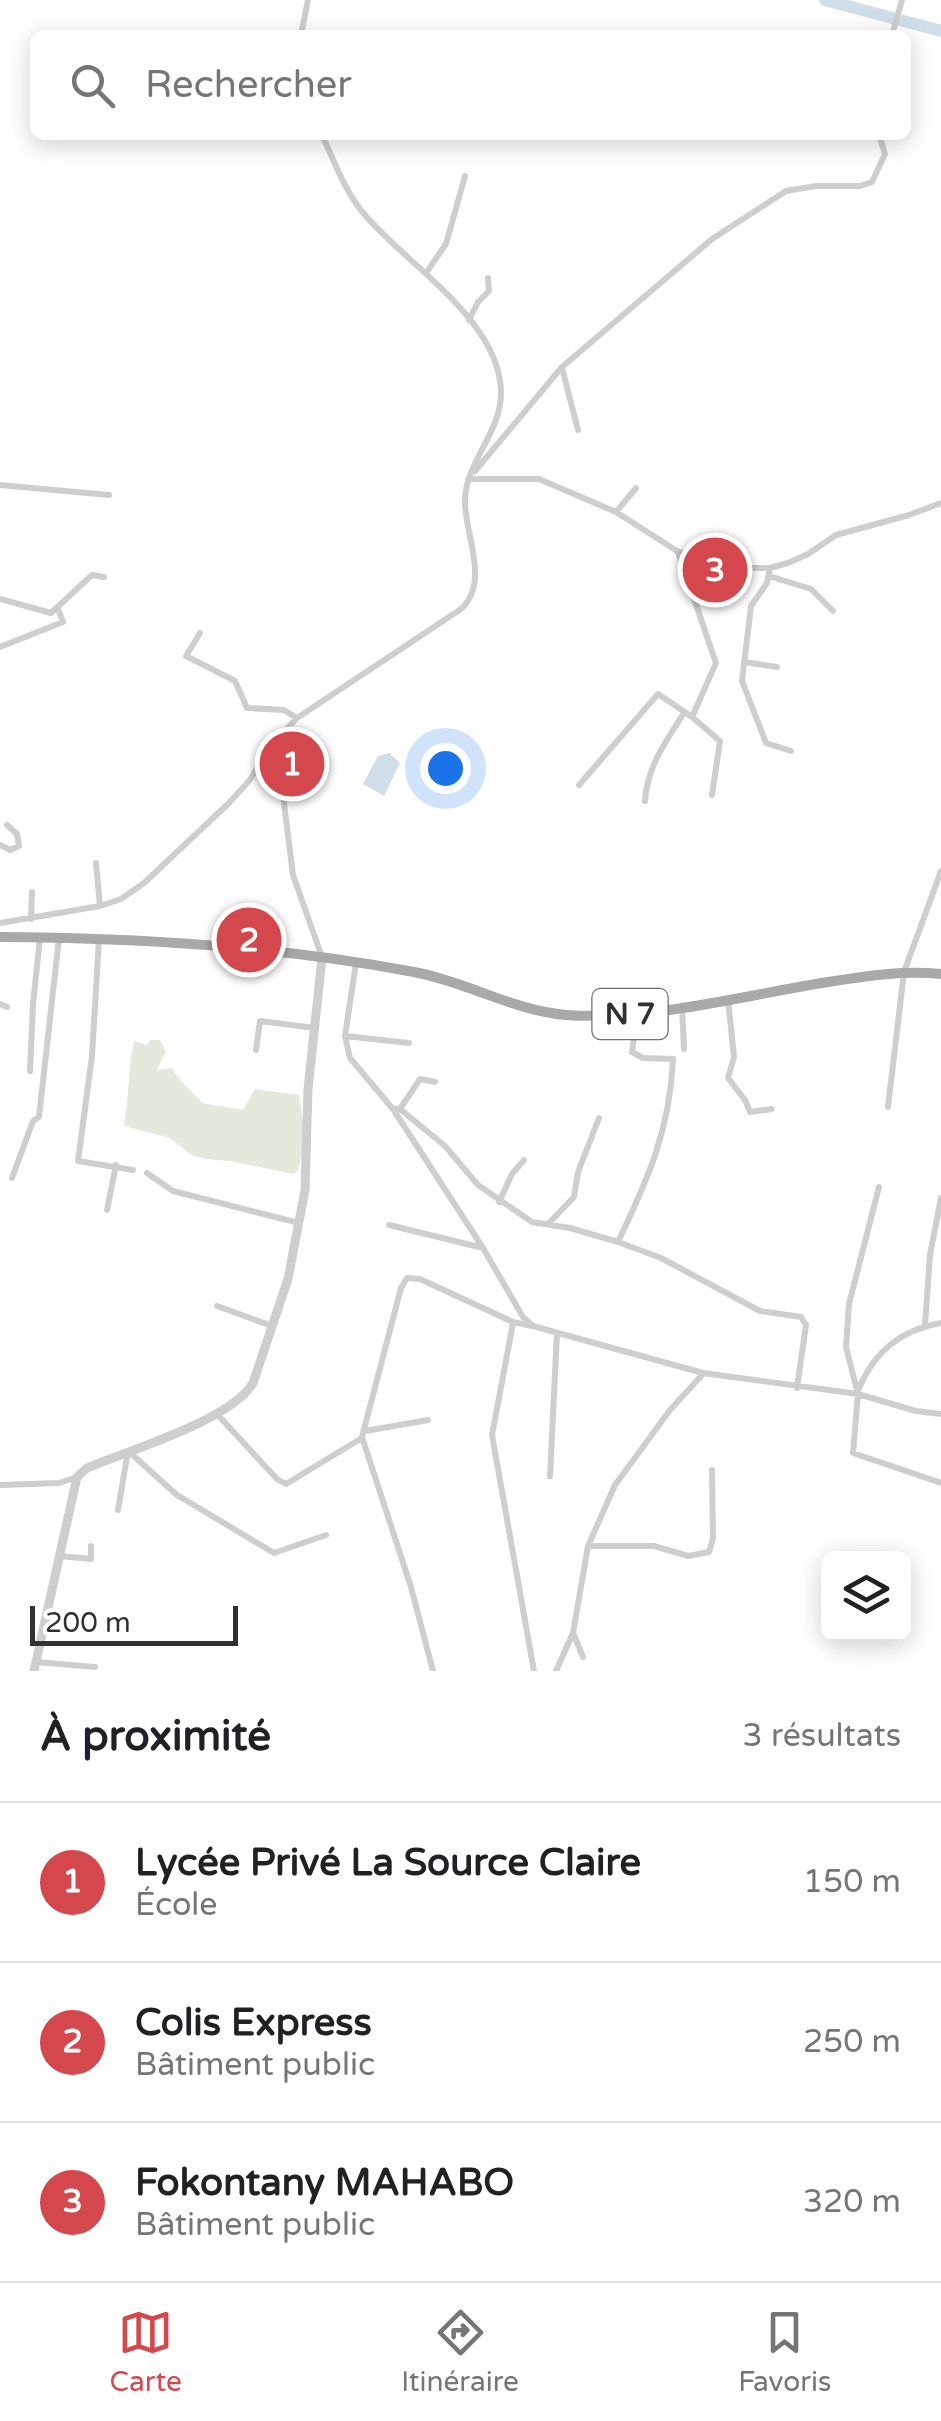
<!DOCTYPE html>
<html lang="fr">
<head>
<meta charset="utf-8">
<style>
	body { margin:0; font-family:"Varela Round",sans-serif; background:#f6f6f6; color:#202124 }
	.controls { position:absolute; right:30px; bottom:30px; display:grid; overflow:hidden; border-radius:15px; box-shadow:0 5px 25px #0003 }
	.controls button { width:90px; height:90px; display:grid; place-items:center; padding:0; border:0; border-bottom:2px solid #e0e0e0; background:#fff; color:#202124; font:50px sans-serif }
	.scale { position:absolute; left:30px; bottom:25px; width:208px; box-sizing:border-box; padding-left:10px; border:5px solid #313131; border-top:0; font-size:28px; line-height:35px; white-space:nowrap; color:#313131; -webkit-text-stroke:8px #fff; paint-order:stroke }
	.you { position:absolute; left:445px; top:768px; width:35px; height:35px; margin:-25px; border:8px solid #fff; border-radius:50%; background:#1a73e8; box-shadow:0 0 0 15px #1a73e833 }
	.badge { display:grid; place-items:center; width:65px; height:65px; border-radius:50%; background:#d3474d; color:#fff; font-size:32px; font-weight:700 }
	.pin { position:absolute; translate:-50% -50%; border:5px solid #fff; box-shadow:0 2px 10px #0006 }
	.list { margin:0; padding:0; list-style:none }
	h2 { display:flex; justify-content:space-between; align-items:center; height:130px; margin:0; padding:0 40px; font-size:42px }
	h2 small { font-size:32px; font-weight:400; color:#757577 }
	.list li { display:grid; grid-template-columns:65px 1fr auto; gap:30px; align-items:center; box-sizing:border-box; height:160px; padding:0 40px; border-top:2px solid #e0e0e0 }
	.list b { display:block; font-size:38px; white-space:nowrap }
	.list p { margin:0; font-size:32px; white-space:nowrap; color:#757577 }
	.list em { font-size:32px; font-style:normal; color:#757577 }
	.icon { flex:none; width:55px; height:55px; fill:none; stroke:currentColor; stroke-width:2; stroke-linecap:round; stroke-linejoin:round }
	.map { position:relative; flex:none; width:941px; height:1671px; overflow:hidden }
	.search { position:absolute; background:#fff; box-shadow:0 5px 25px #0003; left:30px; right:30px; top:30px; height:110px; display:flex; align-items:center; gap:25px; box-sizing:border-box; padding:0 35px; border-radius:15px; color:#757577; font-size:38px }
	.sheet { height:610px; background:#fff }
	nav { display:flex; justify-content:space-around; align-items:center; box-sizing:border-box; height:140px; border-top:2px solid #e0e0e0; background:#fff; font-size:28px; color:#757577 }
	nav a { display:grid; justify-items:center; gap:5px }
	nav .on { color:#d3474d }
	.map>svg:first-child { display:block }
</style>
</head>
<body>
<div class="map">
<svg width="941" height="1671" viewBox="0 0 941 1671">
	<rect width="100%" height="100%" fill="#fff"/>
	<path fill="#e3e9dd" d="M150,1040H160L166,1051L157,1070L172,1068C179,1082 192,1090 202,1103L243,1110L255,1089L299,1095L306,1137L298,1170L294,1174L230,1161L206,1159L191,1155L170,1138L124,1126C129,1097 128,1069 134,1041L147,1045Z"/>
	<path fill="#cfdee9" d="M389,753L400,763L384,796L363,784L378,756Z"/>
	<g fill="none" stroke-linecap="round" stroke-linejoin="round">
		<path stroke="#cfdee9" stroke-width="12" d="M825,0L941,31"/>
		<path stroke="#cecece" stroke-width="6" d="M301,35L308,0
			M892,35L902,0
			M426,273L446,244L465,176
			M469,320L478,302L489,291L488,278
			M562,368L578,430
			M475,471L562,367L712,239L786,191L816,186H860L872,182L885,154L879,135
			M468,479H539L616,512L677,551L711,564L744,568H770L788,563L808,554L836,535L909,515L941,503
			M0,485L109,495
			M616,512L636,488
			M678,552L716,663L692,717L720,741L712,795
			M770,568L767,583L751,606L742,681L766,743L791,751
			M769,576L811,589L833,611
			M0,599L51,613L92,575L104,577
			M200,633L186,656L235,681L247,708L284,710L297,718
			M0,647L63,622L58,609
			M744,662L777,667
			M280,735L283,745L284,803L293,875L322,957
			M579,785L658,694L692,717
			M645,801C647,767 666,741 684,713
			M0,845L10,850L19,846L17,834L7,825
			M96,863L100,906
			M31,919L32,892
			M0,923L100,906L121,899L144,883L229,803L249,781L272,744L297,718L461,609C491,581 464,534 465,500C466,461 501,433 501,393C501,321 407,265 365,215C345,192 335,163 322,135
			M99,939L92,1056L78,1161L133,1170
			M356,963L345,1036L350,1058L393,1109L483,1248L523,1317L533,1326L703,1373L858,1394L916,1411L941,1414
			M728,999L734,1057L728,1078L745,1100L750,1112L772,1109
			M0,1004L7,1007
			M682,1006L684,1049
			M345,1036L409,1043
			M256,1050L260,1021L315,1028
			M30,1071L33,1004L40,938
			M888,1107L904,972L941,871
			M393,1109H400L445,1146L478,1185L532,1222L570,1228L618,1242L661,1258L760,1311L801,1317L806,1325L797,1388
			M400,1109L420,1079L435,1082
			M147,1173L173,1191L299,1223
			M12,1178L33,1121L39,1117L59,938
			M879,1187L849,1304L846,1347L858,1394L853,1453L941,1483
			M499,1202L512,1174L524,1160
			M107,1210L116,1165
			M550,1222L574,1197L578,1172L599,1118
			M389,1225L483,1248
			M618,1242C648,1179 670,1130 673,1059L643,1058L632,1052L637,1015
			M217,1306L272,1326
			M513,1323L492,1435L534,1671
			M925,1325L930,1255L941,1198
			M859,1388C875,1351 901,1330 941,1323
			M216,1413L277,1479L286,1484L362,1438
			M365,1431L428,1420
			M550,1476L557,1333
			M0,1485L59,1483L77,1477
			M118,1510L128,1451L177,1495L274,1553L326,1535
			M588,1546H654L688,1556L709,1552L713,1539L712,1470
			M59,1556L91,1559V1546
			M574,1635L583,1657
			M36,1662L95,1667
			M433,1671L411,1587L362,1437L401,1288L407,1278L420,1279L513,1322L532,1326
			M556,1671L573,1633L588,1546L615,1485L670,1410L703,1374"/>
		<path stroke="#cecece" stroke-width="9" d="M34,1671L77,1477L87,1468C127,1451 232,1420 253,1383L288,1279L305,1190L308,1089L322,958"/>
		<path stroke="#a9a9a9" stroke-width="10" d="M0,937C139,938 277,946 414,972C465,981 514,1011 566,1015C651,1021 745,995 828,982C866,976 903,970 941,974"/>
	</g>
	<g text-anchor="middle" stroke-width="10" stroke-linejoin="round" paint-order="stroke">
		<rect fill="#fff" stroke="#6f6f6f" stroke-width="2.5" x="592.5" y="989" width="75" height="50" rx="8"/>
		<g font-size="30" font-weight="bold" fill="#313131">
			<text x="630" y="1024">N 7</text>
		</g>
	</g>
</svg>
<div class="controls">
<button><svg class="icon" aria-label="layers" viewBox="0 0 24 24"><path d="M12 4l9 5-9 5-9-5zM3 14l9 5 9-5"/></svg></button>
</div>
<div class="scale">200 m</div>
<div class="you"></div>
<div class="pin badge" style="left:292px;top:764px">1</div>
<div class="pin badge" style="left:249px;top:940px">2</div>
<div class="pin badge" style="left:715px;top:570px">3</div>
<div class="search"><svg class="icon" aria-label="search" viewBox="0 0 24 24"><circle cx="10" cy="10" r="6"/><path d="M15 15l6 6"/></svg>Rechercher</div>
</div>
<section class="sheet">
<h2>À proximité<small>3 résultats</small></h2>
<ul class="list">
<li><span class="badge">1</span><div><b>Lycée Privé La Source Claire</b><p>École</p></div><em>150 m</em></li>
<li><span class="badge">2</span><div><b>Colis Express</b><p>Bâtiment public</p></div><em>250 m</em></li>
<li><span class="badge">3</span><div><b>Fokontany MAHABO</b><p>Bâtiment public</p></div><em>320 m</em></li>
</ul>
</section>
<nav>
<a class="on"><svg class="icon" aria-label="map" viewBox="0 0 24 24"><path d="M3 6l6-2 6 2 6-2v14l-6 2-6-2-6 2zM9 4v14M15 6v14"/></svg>Carte</a>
<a><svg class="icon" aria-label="directions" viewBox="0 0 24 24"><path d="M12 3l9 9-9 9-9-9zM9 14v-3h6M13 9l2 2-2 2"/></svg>Itinéraire</a>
<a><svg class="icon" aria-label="saved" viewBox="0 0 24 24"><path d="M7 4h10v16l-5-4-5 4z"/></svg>Favoris</a>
</nav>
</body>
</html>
